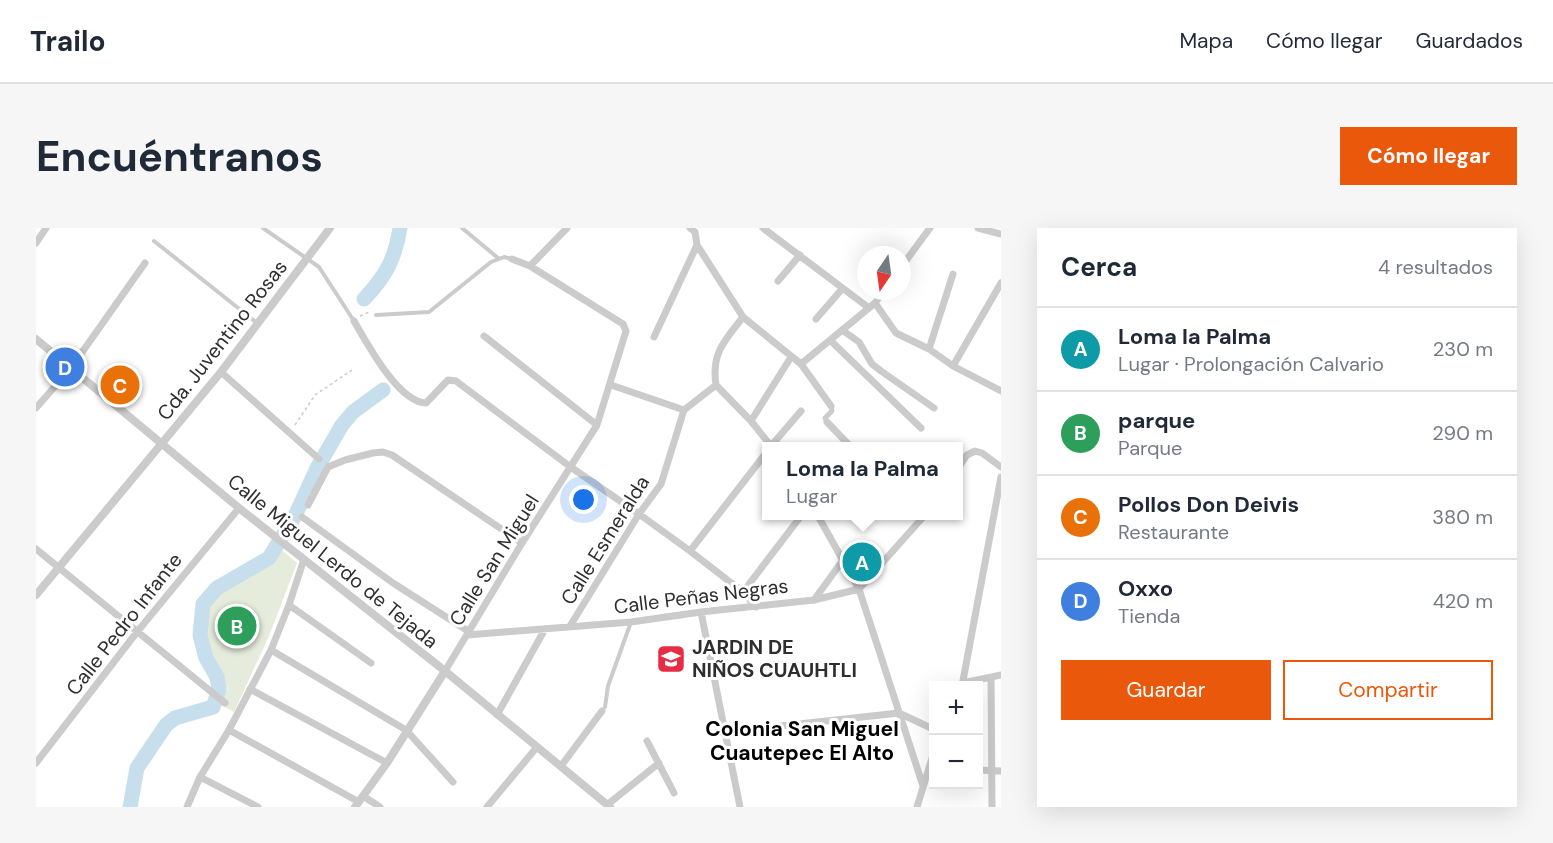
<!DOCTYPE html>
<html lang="es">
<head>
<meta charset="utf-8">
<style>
	body { margin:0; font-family:"DM Sans",sans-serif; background:#f6f6f7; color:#1f2937 }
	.controls { position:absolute; right:18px; bottom:18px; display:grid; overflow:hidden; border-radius:0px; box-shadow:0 6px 24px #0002 }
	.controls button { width:54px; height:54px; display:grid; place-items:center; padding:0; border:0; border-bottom:2px solid #e0e1e3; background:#fff; color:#1f2937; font:30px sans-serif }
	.compass { position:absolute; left:821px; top:18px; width:54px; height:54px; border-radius:50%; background:#fff; box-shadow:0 6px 24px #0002; rotate:193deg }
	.you { position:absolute; left:548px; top:272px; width:21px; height:21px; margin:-15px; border:4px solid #fff; border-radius:50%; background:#1a73e8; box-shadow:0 0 0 9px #1a73e833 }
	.badge { display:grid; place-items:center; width:39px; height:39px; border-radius:50%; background:#ea580c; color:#fff; font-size:20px; font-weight:700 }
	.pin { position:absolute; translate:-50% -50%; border:3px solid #fff; box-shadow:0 2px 6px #0006 }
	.popup { position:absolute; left:726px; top:214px; width:201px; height:78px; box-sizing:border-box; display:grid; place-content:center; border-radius:0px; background:#fff; filter:drop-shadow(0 2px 4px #0005); font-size:20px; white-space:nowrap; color:#747a83 }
	.popup b { font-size:22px; color:#1f2937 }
	.popup::after { content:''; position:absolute; left:50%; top:100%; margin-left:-12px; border:12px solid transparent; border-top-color:#fff }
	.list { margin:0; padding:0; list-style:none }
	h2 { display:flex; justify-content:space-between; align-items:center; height:78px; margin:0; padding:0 24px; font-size:26px }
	h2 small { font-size:20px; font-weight:400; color:#747a83 }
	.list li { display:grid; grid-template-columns:39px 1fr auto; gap:18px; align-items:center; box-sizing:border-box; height:84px; padding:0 24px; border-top:2px solid #e0e1e3 }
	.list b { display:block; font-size:22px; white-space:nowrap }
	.list p { margin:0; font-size:20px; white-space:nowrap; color:#747a83 }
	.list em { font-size:20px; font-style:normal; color:#747a83 }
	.actions { display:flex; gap:12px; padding:18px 24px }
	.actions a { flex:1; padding:14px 0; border:2px solid #ea580c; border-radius:0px; text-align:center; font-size:21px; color:#ea580c }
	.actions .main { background:#ea580c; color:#fff }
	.map { position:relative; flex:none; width:965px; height:579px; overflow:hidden; border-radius:0px }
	header { display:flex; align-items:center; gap:36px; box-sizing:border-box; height:84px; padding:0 30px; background:#fff; border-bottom:2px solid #e0e1e3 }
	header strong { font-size:28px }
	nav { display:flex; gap:33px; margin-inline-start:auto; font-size:21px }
	.intro { display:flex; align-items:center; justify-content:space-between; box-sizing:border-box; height:144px; padding:0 36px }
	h1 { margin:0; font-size:42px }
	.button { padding:15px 27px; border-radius:0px; background:#ea580c; color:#fff; font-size:21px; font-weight:700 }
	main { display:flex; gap:36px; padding:0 36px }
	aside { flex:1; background:#fff; border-radius:0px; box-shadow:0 6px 24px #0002 }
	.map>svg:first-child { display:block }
</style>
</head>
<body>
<header>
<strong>Trailo</strong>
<nav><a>Mapa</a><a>Cómo llegar</a><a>Guardados</a></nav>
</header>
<div class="intro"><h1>Encuéntranos</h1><a class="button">Cómo llegar</a></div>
<main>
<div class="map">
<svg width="965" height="579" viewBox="0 0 965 579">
	<rect width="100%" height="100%" fill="#fff"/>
	<path fill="#e5ecdb" d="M241,318L261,335L233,408L198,484L185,477L193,457L188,465L183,462L181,449L170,430L164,407L167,376L181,360L233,330Z"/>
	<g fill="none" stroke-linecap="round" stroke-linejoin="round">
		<path stroke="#c7dfec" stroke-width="15" d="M328,71C350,48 359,31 364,0
			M94,579L101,540L130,497L139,490L177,479L183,462L181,449L170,430L164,407L167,376L181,360L233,330L260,286L281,240L306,197L317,184L347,162"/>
		<path stroke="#cbcbcb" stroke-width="1.5" stroke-dasharray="3 3" stroke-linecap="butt" d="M324,88L333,84
			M259,197L279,167L316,142
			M257,310L263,295"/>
		<path stroke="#cbcbcb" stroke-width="4" d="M227,0L283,39L318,93
			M426,0L462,30
			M118,13L221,95
			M340,87L393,84L455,34L468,29L476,31
			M569,479L572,458L595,394"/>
		<path stroke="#cbcbcb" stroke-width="5" d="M791,194L789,190L796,183L795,178"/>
		<path stroke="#cbcbcb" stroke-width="7" d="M654,0L659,4L661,17L707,89L765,136L839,75L848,63
			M727,0L833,80
			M942,0L965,6
			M0,15L10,0
			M494,38L531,0
			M866,38L894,0
			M742,53L764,27
			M839,75L860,105L893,121L917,138L965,163
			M780,91L806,61
			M318,93C331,115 362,174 390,175L412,152L420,153L536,240L603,286L654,323L707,364L720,379
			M806,102L823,114L836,136L845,143L898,180
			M448,108L561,197
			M618,109L661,17
			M795,113L885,200
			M893,121L917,46
			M765,136L795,178
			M917,138L965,55
			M185,144L283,231
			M575,157L648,182
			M680,157L715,193L735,218
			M0,180L35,140L109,35
			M715,193L755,129
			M791,194L814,218
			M735,218L765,183
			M922,240L931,227L939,223L946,225L965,239
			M272,277L292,239L309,232L337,225L347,224L356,227L486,315
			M782,288L823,361L887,558
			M266,289L357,355L432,403
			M0,321L189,475
			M654,323L730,225
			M823,361L888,288
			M707,364L765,288
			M778,372L807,332
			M253,377L335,435
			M665,384L704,579
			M534,398L603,286L625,256L648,182L680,157C675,125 689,112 707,89
			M431,407L595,394L665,384L778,372L823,361
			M235,422L370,502L417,554
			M409,443L486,315L561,197L590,103L587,96L494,38L476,31
			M955,449L956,579
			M927,455L965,447
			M926,458L965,249
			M214,461L351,535
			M461,487L509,401
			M193,502L323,574
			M689,504L863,485L897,501
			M611,513L638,565
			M0,535L101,404L203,280
			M525,538L566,483
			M942,542L965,543
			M164,549L222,579
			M327,568L344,579
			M571,577L623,535
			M151,579L164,549L193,502L235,422L253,377L268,331
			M451,579L501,519
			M881,579L897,527"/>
		<path stroke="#cbcbcb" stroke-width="8" d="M0,111L203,280L409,443L574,579
			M0,367L185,144L294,0
			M319,579L351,535L409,443"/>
	</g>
	<defs>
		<g id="school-square" transform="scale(1.5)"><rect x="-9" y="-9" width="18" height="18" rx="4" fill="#e72d43" stroke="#fff"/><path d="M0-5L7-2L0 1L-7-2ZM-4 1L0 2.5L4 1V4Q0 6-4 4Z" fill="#fff"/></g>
	</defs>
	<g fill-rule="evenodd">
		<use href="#school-square" x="635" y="431"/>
	</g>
	<g text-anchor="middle" stroke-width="6" stroke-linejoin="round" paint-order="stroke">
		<g font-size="20" fill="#2e2e2e" stroke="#fff">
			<text transform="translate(186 112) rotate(-52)" y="7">Cda. Juventino Rosas</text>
			<text transform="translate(569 312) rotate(-58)" y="7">Calle Esmeralda</text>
			<text transform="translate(458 332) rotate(-58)" y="7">Calle San Miguel</text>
			<text transform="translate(297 333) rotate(39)" y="7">Calle Miguel Lerdo de Tejada</text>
			<text transform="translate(665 368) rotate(-7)" y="7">Calle Peñas Negras</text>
			<text transform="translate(88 396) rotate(-52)" y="7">Calle Pedro Infante</text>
		</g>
		<g font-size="20" font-weight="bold" fill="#2e2e2e" stroke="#fff" text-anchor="start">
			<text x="656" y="426">JARDIN DE<tspan x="656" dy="23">NIÑOS CUAUHTLI</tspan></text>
		</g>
		<g font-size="21" font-weight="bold" fill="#000" stroke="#fff">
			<text x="766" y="508">Colonia San Miguel<tspan x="766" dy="24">Cuautepec El Alto</tspan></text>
		</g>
	</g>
</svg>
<div class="controls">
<button>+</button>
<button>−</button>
</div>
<svg class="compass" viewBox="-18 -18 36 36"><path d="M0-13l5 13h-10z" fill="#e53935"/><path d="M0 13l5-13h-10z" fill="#747a83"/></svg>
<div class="you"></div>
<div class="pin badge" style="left:826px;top:334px;background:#0f9aa8">A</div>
<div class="popup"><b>Loma la Palma</b>Lugar</div>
<div class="pin badge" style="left:201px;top:398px;background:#2e9e5b">B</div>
<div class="pin badge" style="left:84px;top:157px;background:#e8710a">C</div>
<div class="pin badge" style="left:29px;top:139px;background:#3f7fe0">D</div>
</div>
<aside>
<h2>Cerca<small>4 resultados</small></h2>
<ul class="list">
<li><span class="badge" style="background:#0f9aa8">A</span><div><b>Loma la Palma</b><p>Lugar · Prolongación Calvario</p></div><em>230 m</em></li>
<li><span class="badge" style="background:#2e9e5b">B</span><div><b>parque</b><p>Parque</p></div><em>290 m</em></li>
<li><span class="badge" style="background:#e8710a">C</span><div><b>Pollos Don Deivis</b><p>Restaurante</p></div><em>380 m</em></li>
<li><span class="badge" style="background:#3f7fe0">D</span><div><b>Oxxo</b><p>Tienda</p></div><em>420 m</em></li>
</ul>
<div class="actions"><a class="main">Guardar</a><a>Compartir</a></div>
</aside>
</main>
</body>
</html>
